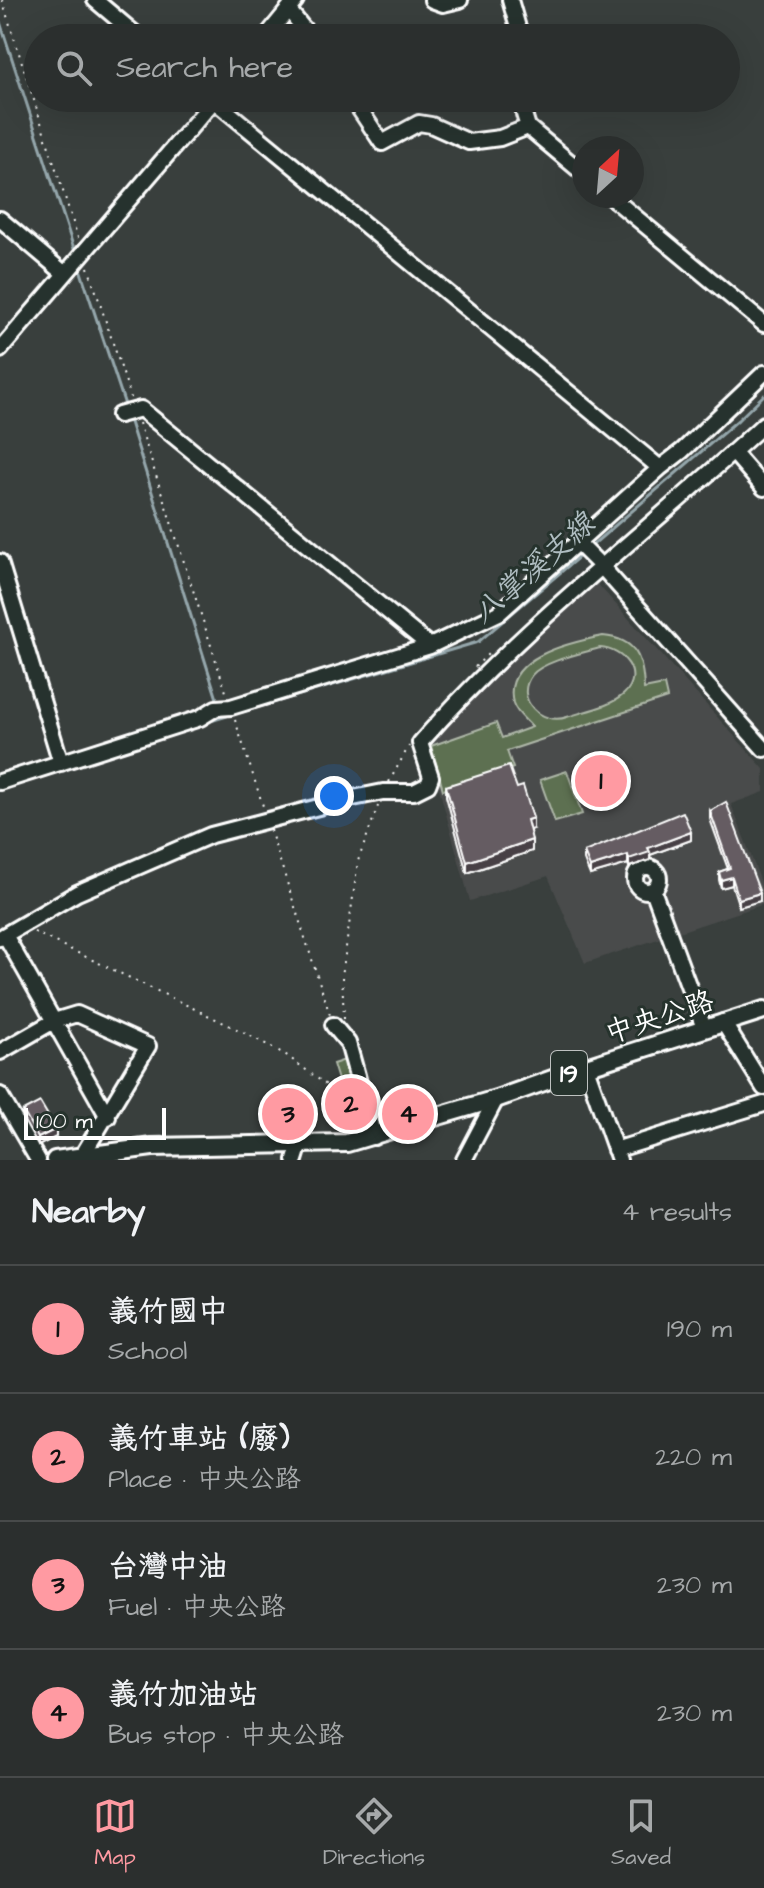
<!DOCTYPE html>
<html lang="en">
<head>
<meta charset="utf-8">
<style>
	body { margin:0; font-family:"Architects Daughter","LXGW WenKai TC",sans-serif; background:#333736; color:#f1f3f6 }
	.compass { position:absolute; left:572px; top:136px; width:72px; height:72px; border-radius:50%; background:#2b2f2e; box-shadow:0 8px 32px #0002; rotate:26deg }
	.scale { position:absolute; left:24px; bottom:20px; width:142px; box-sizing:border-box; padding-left:8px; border:4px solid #fff; border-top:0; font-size:22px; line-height:28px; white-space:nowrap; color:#fff; -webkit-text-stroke:6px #26332d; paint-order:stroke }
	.you { position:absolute; left:334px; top:796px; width:28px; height:28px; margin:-20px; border:6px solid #fff; border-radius:50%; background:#1a73e8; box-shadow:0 0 0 12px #1a73e833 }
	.badge { display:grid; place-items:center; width:52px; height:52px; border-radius:50%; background:#ff9aa2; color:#111; font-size:26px; font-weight:700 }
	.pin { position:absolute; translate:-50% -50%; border:4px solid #fff; box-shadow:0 2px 8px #0006 }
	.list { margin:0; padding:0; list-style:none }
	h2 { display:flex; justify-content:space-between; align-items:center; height:104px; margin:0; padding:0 32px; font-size:34px }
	h2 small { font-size:26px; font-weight:400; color:#a6a9aa }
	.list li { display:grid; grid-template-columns:52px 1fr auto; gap:24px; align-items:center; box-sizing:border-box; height:128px; padding:0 32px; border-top:2px solid #474a4a }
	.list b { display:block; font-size:30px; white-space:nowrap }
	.list p { margin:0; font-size:26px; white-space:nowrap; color:#a6a9aa }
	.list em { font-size:26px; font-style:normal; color:#a6a9aa }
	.icon { flex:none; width:44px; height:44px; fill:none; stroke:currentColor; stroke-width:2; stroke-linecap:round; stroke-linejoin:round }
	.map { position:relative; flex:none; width:764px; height:1160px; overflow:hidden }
	.search { position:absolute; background:#2b2f2e; box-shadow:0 8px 32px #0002; left:24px; right:24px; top:24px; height:88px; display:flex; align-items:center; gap:20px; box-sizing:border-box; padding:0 28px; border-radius:44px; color:#a6a9aa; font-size:30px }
	.sheet { height:616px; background:#2b2f2e }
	nav { display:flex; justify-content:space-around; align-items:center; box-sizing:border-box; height:112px; border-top:2px solid #474a4a; background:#2b2f2e; font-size:22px; color:#a6a9aa }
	nav a { display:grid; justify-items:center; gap:4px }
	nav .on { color:#ff9aa2 }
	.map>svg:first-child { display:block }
</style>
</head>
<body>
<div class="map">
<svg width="764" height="1160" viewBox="0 0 764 1160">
	<rect width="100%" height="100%" fill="#393f3d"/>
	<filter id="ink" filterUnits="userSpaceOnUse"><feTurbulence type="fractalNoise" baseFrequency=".0125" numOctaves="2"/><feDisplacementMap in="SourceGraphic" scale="16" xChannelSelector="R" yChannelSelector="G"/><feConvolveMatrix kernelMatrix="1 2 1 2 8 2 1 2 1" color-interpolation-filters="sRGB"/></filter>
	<g filter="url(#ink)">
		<path fill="#4a4c4c" d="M593,579L764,769V792L731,804L764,890V904L585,963L548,876L470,901L426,741Z"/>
		<path fill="#5d6f51" stroke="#aeb7a8" stroke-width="2" fill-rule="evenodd" d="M603,636C637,639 643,659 644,689L664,685L667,698L507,751L513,768L443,790L431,746L496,723L502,738L532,727C526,720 516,713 513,703C501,657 572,642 603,636ZM600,648C623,649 645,674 624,694C610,707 584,711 567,717C542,726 513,699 532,675C543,661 583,653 600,648Z
			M567,771L582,814L555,822L540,780Z
			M348,1059L368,1125L353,1129L333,1064Z"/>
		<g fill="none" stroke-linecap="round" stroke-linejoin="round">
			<path stroke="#95a7ac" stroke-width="3" d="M0,22L76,255
				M81,272L126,408
				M129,419L218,702
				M589,548L738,420L764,395
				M242,712L478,642L581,555
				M204,723L227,716"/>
			<g stroke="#fff" stroke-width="20">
				<path id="minor" d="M95,0L140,38
					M432,0L443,4L460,0
					M510,0L521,38
					M288,9L311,38
					M265,38L296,0
					M211,98L660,468
					M352,98L382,143L419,123L431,125L469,142L500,138L528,127L584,174
					M527,98L524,114L528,127
					M610,196L764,324
					M0,219L65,274
					M0,350L216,98
					M119,415L141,409L430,646
					M733,452L764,488
					M577,542L601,566L764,749
					M0,562L61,763
					M0,782L200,718L216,708L231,707L430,646L499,613L660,468L682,451L764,373
					M635 879a12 12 0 1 1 24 0a12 12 0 1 1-24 0Z
					M653,890L704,1028
					M5,935L77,893L211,835L353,798L383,792H414L428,785L431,777L420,743C524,624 648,531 764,424
					M0,938L5,935L108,1117
					M723,1022L764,1088
					M333,1025L348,1043L374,1137
					M0,1052L54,1021L77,1014L148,1046L82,1156L83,1160
					M586,1067L619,1160
					M0,1095L38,1160
					M615,1150L764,1104
					M295,1160L300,1144
					M464,1160L496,1099"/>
			</g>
			<g stroke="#fff" stroke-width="22">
				<path id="major" d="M55,1160L152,1147L347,1143L496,1099L586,1067L764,1010"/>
			</g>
			<path stroke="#fff" stroke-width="2" stroke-dasharray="2 6" stroke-linecap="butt" d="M2,0L78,238
				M88,267L131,398
				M139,423L227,695
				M475,667L490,652
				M235,720L264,809
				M389,782L409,746
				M270,830L330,1015
				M34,932L245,1033L286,1055L337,1093L347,1106L354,1130
				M344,1019L342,976L358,861L378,806"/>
			<use href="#minor" stroke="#26332d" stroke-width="14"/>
			<use href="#major" stroke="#26332d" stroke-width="16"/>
		</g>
		<path fill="#574f54" stroke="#fff" stroke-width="2" d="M446,786L533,829L530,830L532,851L467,873L446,796Z
			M710,811L760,901L739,907L732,885L721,888L719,880V872L728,869L710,819Z
			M691,840L650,855V860L629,867L628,864L590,875L584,860V852Z
			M23,1111L56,1137L38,1146L23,1119Z"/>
		<path fill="#474045" stroke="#fff" stroke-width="2" d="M533,818V829L527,831V820Z
			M691,832V840L650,855V860L629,867V859L648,848Z
			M532,840V851L467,873V862Z
			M628,855V864L590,875V867Z
			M732,877V885L721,888V880Z
			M760,893V901L739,907V899Z
			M56,1129V1137L38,1146V1138Z"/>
		<path fill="#655c62" stroke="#fff" stroke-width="2" d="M509,766L517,788L523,786L533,818L527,820L532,840L467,862L446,786Z
			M726,802L760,893L739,899L732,877L721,880L719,872L730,868L710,811Z
			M683,812L691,832L648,848L650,852L629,859L628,855L590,867L584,852Z
			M350,1091L356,1110L352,1111L346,1093Z
			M40,1102L56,1129L38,1138L23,1111Z"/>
	</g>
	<g text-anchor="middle" stroke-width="6" stroke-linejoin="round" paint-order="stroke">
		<rect fill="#26332d" stroke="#bec2c0" stroke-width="2" x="551" y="1051" width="36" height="44" rx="6"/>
		<g font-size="26" font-weight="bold" fill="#fff">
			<text x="569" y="1082">19</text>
		</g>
		<g font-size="28" fill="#fff" stroke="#26332d">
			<text transform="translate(659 1016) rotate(-18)" y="10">中央公路</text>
		</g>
		<g font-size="30" font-style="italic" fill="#afbdc1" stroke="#26332d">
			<text transform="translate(533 568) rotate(-41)" y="10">八掌溪支線</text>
		</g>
	</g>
</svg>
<svg class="compass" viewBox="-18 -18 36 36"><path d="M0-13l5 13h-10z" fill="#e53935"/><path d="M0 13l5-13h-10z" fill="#a6a9aa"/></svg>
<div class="scale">100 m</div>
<div class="you"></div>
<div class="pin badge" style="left:601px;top:781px">1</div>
<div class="pin badge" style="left:351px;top:1104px">2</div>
<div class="pin badge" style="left:288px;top:1114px">3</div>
<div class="pin badge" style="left:408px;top:1114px">4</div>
<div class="search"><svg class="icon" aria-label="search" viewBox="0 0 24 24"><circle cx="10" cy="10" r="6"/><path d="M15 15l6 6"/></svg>Search here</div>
</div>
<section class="sheet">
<h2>Nearby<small>4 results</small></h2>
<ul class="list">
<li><span class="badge">1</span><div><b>義竹國中</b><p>School</p></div><em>190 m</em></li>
<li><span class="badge">2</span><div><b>義竹車站 (廢)</b><p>Place · 中央公路</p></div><em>220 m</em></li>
<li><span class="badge">3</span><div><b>台灣中油</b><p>Fuel · 中央公路</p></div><em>230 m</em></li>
<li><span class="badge">4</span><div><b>義竹加油站</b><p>Bus stop · 中央公路</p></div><em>230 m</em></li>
</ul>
</section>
<nav>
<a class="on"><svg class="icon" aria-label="map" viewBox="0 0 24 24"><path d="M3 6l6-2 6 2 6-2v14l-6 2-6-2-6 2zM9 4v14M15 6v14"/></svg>Map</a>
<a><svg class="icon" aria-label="directions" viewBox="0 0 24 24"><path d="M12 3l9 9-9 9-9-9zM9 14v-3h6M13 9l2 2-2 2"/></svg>Directions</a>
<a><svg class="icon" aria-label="saved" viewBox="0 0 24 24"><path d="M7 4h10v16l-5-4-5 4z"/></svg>Saved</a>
</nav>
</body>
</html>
